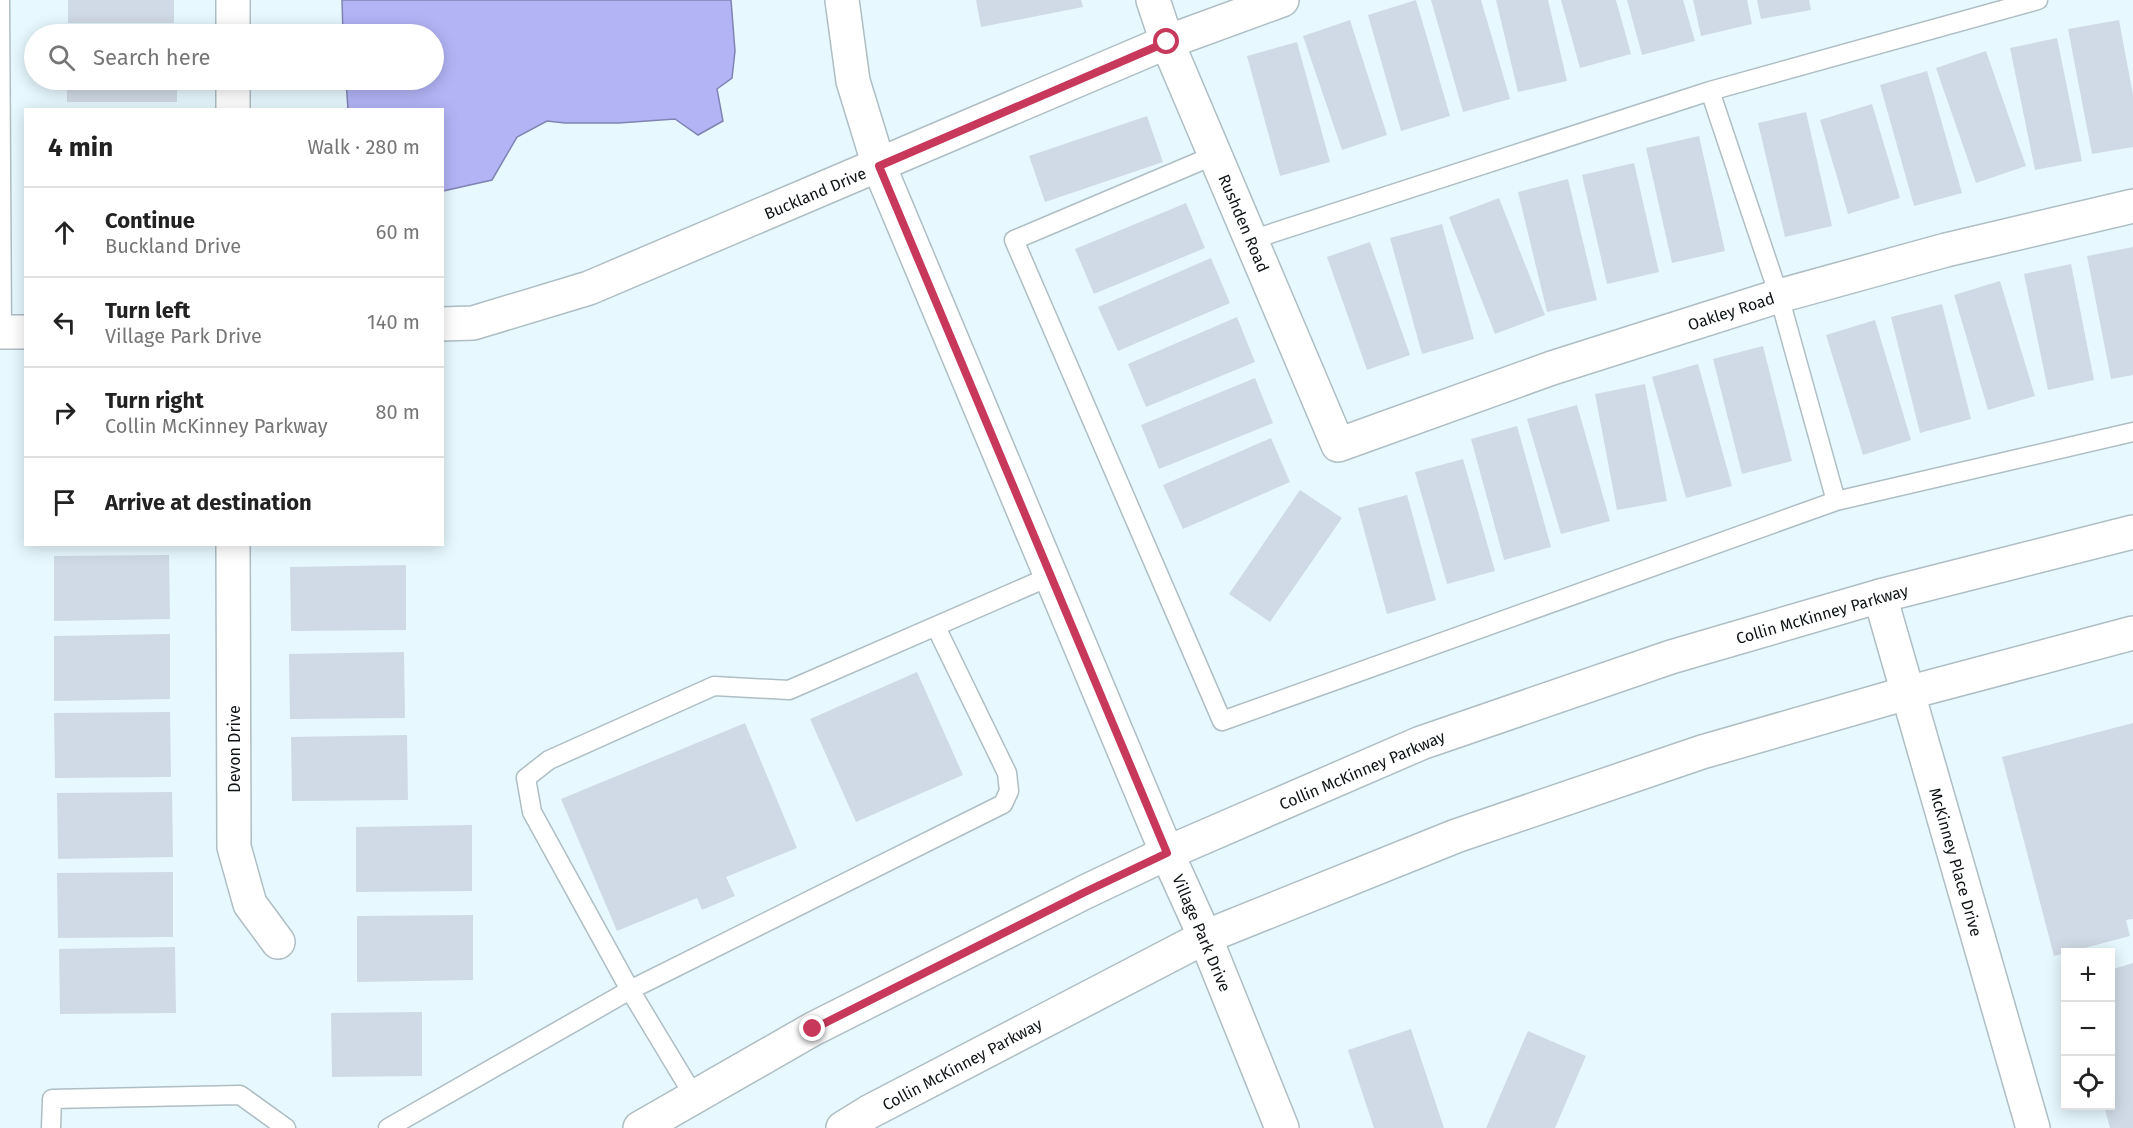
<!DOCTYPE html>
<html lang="en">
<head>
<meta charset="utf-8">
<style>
	body { margin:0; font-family:"Fira Sans",sans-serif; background:#f6f6f6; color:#222 }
	.controls { position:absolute; right:18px; bottom:18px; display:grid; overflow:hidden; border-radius:0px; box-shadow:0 3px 15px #0003 }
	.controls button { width:54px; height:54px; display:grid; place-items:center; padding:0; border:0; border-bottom:2px solid #e0e0e0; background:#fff; color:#222; font:30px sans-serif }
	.stop { position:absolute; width:18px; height:18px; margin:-14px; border:4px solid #c7385a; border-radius:50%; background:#fff }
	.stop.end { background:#c7385a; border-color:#fff; box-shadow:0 2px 6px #0008 }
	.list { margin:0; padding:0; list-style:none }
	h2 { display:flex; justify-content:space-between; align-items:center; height:78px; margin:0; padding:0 24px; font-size:26px }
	h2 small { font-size:20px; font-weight:400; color:#767676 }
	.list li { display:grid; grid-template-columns:39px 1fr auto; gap:18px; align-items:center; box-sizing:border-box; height:90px; padding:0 24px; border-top:2px solid #e0e0e0 }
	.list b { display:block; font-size:22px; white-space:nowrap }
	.list p { margin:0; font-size:20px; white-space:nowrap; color:#767676 }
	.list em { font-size:20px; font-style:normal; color:#767676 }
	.icon { flex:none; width:33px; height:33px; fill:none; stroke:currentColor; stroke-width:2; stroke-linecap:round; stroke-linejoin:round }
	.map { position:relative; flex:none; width:2133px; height:1128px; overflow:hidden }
	.search { position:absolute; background:#fff; box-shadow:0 3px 15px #0003; left:24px; top:24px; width:420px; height:66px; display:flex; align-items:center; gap:15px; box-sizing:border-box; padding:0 21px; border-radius:33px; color:#767676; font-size:22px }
	.panel { position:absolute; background:#fff; box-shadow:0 3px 15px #0003; left:24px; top:108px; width:420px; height:438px; border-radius:0px }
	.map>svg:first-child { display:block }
</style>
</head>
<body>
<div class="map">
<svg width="2133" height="1128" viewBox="0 0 2133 1128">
	<rect width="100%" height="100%" fill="#e7f8ff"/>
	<path fill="#b2b4f6" stroke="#8184b3" stroke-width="1.5" d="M342,0H731L735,51L732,78L717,89L723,121L698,135L675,119L619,123H565L547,121L517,137L492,180L443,191L442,110L348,109L346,80H434V34H343Z"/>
	<path fill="#d0dae6" d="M68,0H174V23H68Z
		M976,0H1081L1083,7L981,27Z
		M1416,0L1450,116L1401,131L1368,15Z
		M1431,0H1481L1510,99L1463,112Z
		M1496,0H1548L1567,81L1518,92Z
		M1561,0H1616L1631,54L1580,68Z
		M1627,0H1683L1695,41L1642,55Z
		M1693,0H1747L1752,24L1701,36Z
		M1757,0H1809L1811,10L1761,19Z
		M1350,20L1387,135L1342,150L1303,36Z
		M2119,20L2133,95V147L2092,154L2068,29Z
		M2057,38L2082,161L2035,170L2010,48Z
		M1297,42L1330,162L1280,176L1247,56Z
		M1986,51L2026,166L1976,183L1936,68Z
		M1927,71L1962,193L1914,206L1880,85Z
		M67,80H177V102H67Z
		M1872,104L1900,198L1848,214L1820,120Z
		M1806,112L1832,226L1785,237L1758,123Z
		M1147,116L1163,162L1045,202L1029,156Z
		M1699,136L1725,251L1672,263L1646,148Z
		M1634,163L1659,272L1607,284L1582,175Z
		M1568,179L1597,300L1547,312L1518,192Z
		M1499,198L1545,315L1495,334L1449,217Z
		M1186,203L1205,248L1094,294L1075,249Z
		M1442,224L1474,339L1422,354L1390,238Z
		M1370,242L1410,355L1367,370L1327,257Z
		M2133,247V375L2111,379L2087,256Z
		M1211,258L1230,303L1118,351L1098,307Z
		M2071,264L2094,380L2048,390L2024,274Z
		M2000,281L2035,396L1988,410L1954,295Z
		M1942,304L1971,419L1920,433L1891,317Z
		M1237,317L1255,362L1146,407L1128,364Z
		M1875,320L1911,440L1863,455L1826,335Z
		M1763,346L1792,461L1742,474L1713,359Z
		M1698,364L1732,486L1686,498L1652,377Z
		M1255,378L1273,423L1159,469L1141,425Z
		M1645,384L1667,501L1617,510L1595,394Z
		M1577,405L1610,521L1561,534L1527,419Z
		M1517,426L1551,547L1504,560L1471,439Z
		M1271,438L1290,482L1183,529L1163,485Z
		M1463,459L1495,571L1447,584L1415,472Z
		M1300,490L1342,518L1270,622L1229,594Z
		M1407,495L1436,600L1387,614L1358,508Z
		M169,555L170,619L54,621V556Z
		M406,565V630L291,631L290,567Z
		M170,634V699L54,701V636Z
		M404,652L405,718L290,719L289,654Z
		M917,672L963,775L856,822L810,719Z
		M170,712L171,777L55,778L54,713Z
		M745,723L797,848L726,877L735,896L702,910L697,898L617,931L561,799Z
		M2133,723V919L2126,920L2130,936L2054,956L2002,757Z
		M407,735L408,800L292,801L291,737Z
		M172,792L173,857L58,859L57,793Z
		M472,825V891L356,892V827Z
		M173,872V937L58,938L57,873Z
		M473,915V980L357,982V916Z
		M175,947L176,1013L60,1014L59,949Z
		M2133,963V1128H2110L2104,1106H2110V970Z
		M422,1012V1076L332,1077L331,1013Z
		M1411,1029L1444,1128H1374L1348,1050Z
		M1528,1031L1586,1056L1555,1128H1486Z"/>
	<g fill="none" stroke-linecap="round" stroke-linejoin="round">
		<g stroke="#aebec4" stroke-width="21">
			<path id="lane" d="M0,0L2,332
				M1710,91L1779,296L1836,501L2133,432
				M1215,155L1014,240L1222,721L1836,501
				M1251,240L1710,91L2038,0
				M936,627L1007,773L1009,791L1003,804L630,990L532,812L526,778L549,760L714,686L789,690L1051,576
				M51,1128L52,1099L240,1095L286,1128
				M388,1128L630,990L694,1096"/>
		</g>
		<g stroke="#aebec4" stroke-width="36">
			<path id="street" d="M842,0L853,81L879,166L1167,853L1205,937L1282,1128
				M1153,0L1167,42L1338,445L1552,368L1779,296L1946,250L2133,206
				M233,34V0
				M233,110V80
				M442,324L473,323L589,288L1167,42L1282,0
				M0,332H26
				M233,544L234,847L250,904L278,942
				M1880,596L2033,1128"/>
		</g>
		<g stroke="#aebec4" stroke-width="36">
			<path id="secondary" d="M640,1128L813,1029L1085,892L1167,853L1421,743L1671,657L1880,596L2133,532
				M843,1128L869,1112L1205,937L1456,836L1702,752L1907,693L2133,633"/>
		</g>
		<use href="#lane" stroke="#fff" stroke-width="18"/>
		<use href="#street" stroke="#fff" stroke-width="33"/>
		<use href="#secondary" stroke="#fff" stroke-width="33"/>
	</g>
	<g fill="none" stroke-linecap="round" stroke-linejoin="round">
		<path stroke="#c7385a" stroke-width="8" d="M813,1029L1085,892L1167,853L879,166L1167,42"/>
	</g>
	<g text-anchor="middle" stroke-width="6" stroke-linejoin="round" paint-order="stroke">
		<g font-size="16" fill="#0e1416" stroke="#fff">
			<text transform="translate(815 193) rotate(-23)" y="6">Buckland Drive</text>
			<text transform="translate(1244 223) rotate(67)" y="6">Rushden Road</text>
			<text transform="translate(1731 311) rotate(-18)" y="6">Oakley Road</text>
			<text transform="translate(1822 614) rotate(-16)" y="6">Collin McKinney Parkway</text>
			<text transform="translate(234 749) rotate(-90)" y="6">Devon Drive</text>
			<text transform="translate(1362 770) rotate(-23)" y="6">Collin McKinney Parkway</text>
			<text transform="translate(1956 862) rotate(74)" y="6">McKinney Place Drive</text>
			<text transform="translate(1202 933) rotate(67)" y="6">Village Park Drive</text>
			<text transform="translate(962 1064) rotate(-28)" y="6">Collin McKinney Parkway</text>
		</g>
	</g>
</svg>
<div class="controls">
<button>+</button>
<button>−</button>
<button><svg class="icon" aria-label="locate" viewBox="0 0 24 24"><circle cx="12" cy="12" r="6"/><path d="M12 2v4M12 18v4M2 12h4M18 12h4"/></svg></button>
</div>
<div class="stop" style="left:1167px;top:42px"></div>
<div class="stop end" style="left:813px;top:1029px"></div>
<div class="search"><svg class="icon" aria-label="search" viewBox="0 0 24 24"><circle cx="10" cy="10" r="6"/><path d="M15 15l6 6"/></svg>Search here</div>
<section class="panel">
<h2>4 min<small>Walk · 280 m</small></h2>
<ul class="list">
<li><svg class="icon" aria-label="ahead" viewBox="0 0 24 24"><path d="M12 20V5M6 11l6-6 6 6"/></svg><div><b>Continue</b><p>Buckland Drive</p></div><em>60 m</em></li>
<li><svg class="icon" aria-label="left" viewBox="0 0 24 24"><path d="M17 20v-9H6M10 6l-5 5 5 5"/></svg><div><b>Turn left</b><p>Village Park Drive</p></div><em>140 m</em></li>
<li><svg class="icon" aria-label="right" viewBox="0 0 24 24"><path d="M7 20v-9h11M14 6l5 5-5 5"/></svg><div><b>Turn right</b><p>Collin McKinney Parkway</p></div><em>80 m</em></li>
<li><svg class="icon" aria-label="arrive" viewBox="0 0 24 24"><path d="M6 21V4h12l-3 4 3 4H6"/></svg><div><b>Arrive at destination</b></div></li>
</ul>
</section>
</div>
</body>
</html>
